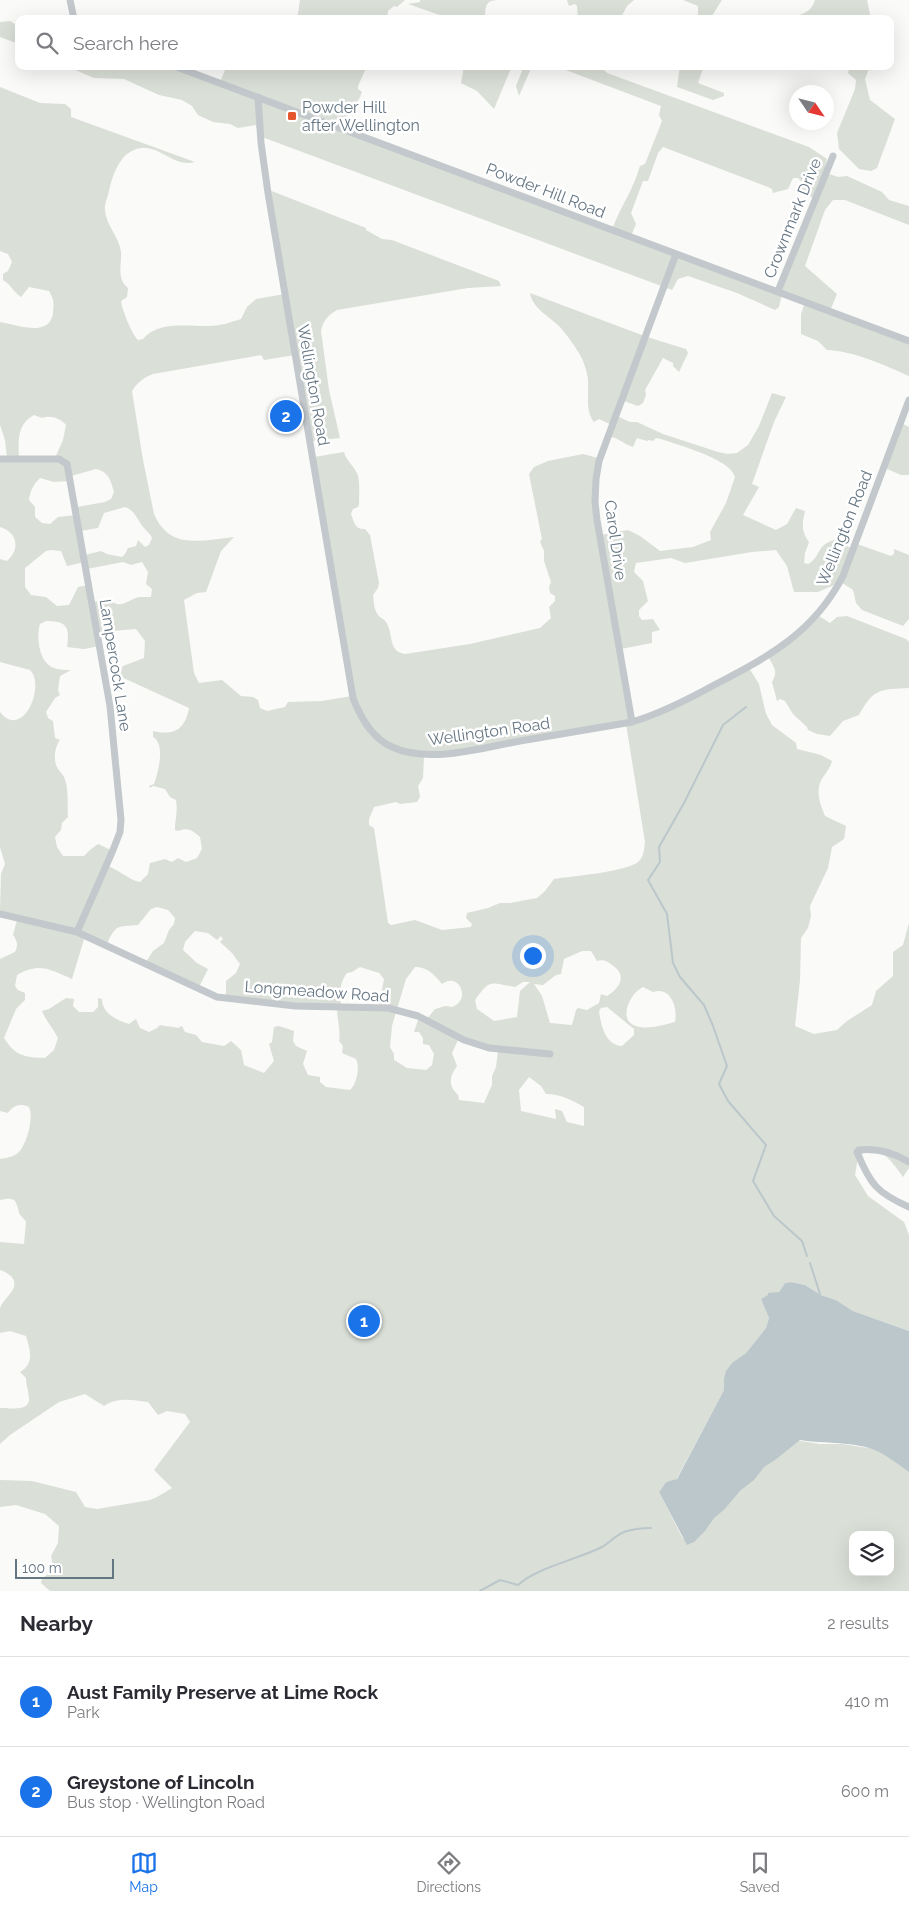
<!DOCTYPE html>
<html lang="en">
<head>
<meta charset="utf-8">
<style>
	body { margin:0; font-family:Raleway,sans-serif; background:#f7f7f7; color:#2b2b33 }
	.controls { position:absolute; right:15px; bottom:15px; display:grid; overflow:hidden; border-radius:10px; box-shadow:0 5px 20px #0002 }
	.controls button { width:45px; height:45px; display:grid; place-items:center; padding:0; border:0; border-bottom:1px solid #e1e1e2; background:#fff; color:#2b2b33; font:25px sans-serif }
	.compass { position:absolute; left:789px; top:85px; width:45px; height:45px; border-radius:50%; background:#fff; box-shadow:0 5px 20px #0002; rotate:125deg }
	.scale { position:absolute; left:15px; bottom:12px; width:99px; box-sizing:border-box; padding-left:5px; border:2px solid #657683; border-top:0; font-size:14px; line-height:18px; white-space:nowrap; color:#657683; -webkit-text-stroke:4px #fff; paint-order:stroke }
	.you { position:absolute; left:532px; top:955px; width:18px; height:18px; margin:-12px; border:4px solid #fff; border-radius:50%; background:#1a73e8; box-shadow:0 0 0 8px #1a73e833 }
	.badge { display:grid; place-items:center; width:32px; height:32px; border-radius:50%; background:#1a73e8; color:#fff; font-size:16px; font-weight:700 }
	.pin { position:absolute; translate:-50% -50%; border:2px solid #fff; box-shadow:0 1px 5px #0006 }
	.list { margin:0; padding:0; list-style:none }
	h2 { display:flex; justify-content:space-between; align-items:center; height:65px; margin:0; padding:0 20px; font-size:21px }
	h2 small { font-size:16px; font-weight:400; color:#7c7c81 }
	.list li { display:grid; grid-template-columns:32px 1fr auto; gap:15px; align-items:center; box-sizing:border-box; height:90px; padding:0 20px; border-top:1px solid #e1e1e2 }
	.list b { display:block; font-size:19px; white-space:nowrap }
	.list p { margin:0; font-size:16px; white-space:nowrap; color:#7c7c81 }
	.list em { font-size:16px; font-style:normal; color:#7c7c81 }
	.icon { flex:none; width:28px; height:28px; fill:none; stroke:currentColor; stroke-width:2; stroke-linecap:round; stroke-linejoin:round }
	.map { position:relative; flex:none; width:909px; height:1591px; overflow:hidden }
	.search { position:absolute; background:#fff; box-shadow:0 5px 20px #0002; left:15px; right:15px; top:15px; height:55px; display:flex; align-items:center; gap:12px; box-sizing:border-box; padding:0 18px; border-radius:10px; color:#7c7c81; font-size:19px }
	.sheet { height:245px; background:#fff }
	nav { display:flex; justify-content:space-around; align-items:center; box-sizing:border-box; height:70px; border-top:1px solid #e1e1e2; background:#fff; font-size:14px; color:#7c7c81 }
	nav a { display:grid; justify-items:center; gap:2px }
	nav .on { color:#1a73e8 }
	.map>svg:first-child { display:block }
</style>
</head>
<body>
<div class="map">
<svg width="909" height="1591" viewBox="0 0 909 1591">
	<rect width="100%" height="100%" fill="#fafaf8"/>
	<path fill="#dadfd7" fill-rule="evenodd" d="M300,0H405L397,7L394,6L388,11L387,19H295L298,14Z
		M420,0H497C486,1 486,5 485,15L478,16L476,19H451L408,4L420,2Z
		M567,0H634L627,6L620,19H578L577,6L575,4L569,6Z
		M683,0H722L710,19H698V6Z
		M815,0H867L871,19H791L792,16C803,15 812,11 815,0Z
		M10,21L15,24L19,22V44L0,37V22Z
		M66,66H174L220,82L225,70V66H367L358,86V89L362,92C358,105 347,113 341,127L612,229C621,206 633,190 640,166L645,164L662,121L659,115L661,106L555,66H600L607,73L809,147L827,159L824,172L838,177L847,176L882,192L889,200L909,206V225L845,200H833L825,210L805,266L837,294L830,311L909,341V376C884,365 854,351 827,350L818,341L801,334V314L805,302L782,294L779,307L775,310L737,293L688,276L678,279L672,290L262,137L259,138L256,125L238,128L230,124L213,122L198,115L192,106L182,100L159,95L124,79L94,78ZM663,147L768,187L772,189L773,193L788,189L793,178H798L802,182L798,191L813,198L776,291L631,236L636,224L631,213L643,181H648L658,153Z
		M464,66H512L494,109L477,91L461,83Z
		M524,66H532L519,96L516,86Z
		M680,66H704L698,83L724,93V96L713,100L677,87Z
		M850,66H870L865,79L870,100L895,119L877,168L871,171L859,169L839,149L837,133L855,89L856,80L848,73Z
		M0,87L40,103L65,104L71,109V117L195,162C174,168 161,146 141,148C119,151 112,177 108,195C107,199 104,205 105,210C106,226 119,236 121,252C122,265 116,278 128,288L127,297L121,301C122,310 132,334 138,340L143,339C159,320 188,327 210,326C221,326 231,322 241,319L247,307L256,299L285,294L269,190L366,228V230L382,239L392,240L499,281L501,286L468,288L337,310C328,315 323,321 321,331L329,390L340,438L312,441L295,355L264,360L261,355L153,374C143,378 138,382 132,391L143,460L154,514C170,551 202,540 234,537L221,551L206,592L197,593L184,600L194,673L199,683L222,680L241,696L253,697L258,700L260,708L267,711L285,707L288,702L322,701L352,696L314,457L344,452C346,461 355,466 358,476C360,484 359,495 359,504L358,507L353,509L351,514C354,522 355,530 365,529L370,535L379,583L378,588L373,595C374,603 374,612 380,617C382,619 385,620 386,622C394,633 387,651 405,654L470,644L540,628L551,618L549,607L555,601V596L550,593L549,587L551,582L544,561V551L540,542L542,539L529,474L534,467L548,461L583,454L598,458L596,482L601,535L628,530L640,536L660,551L693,547L711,540L710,532L726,503L735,477C731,459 678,445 661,439L656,438L653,441L649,440L647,441L637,438L633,447C624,444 620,439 609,436L612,425L599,419L594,422C585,411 589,395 588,381C588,374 584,362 580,355C575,346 567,335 560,327C550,317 532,308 530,293L647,337L686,349L688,353L679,372L673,366V363L663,358L645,390L646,395L643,403L638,406L624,401L617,416L630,422H637L663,434L718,452L728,454L737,453L748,445L759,426L772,393L786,397L774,422L752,484L759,487L743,515L776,530L787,524L796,508L805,511C802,524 801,531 809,542L805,553L804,563L808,564C821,557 816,545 834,540L853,549L857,544L891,556L894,554V549L909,555V619L903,626L862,610L856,603L853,590L841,582L818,592H794L787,566L776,550L752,552L685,563L671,558L636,563L634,572L643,581L648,601L639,610V616L642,620L653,619L660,630L652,632V643L621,649L633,721L749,668L759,684L766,714L772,725L796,743L797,749L821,755L832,761C830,770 823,775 820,783C816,794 821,806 825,816L846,826L844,839L832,847L828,868L810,906L811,916L808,928L801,938L800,980L795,1026L814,1034L837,1030L847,1021L872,1005L876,991L893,976V952L903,945L909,923V1168L903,1177C894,1164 885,1151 869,1149L858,1157L855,1175L868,1196L904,1222L909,1235V1331L853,1311L836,1300L821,1295L805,1285L791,1282L785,1283L779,1292L761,1299L769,1318L766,1328L746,1353L733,1362L724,1379V1390L676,1480L666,1482L659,1492L683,1539L725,1509L762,1465L776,1458L786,1439L821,1444H842L882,1450L909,1467V1591H50L41,1583L42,1578C52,1574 54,1565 51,1556L58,1543L59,1526L45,1514L16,1505L0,1507V1480L32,1481L76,1492L85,1507L97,1509L150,1500L157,1497L172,1488L154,1470L190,1422L185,1414L167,1411L158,1415L148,1402C132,1400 118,1397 104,1406L85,1394L59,1402L10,1435L0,1444V1408C7,1407 29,1413 29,1399C29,1392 26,1386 26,1378L20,1372C35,1363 30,1350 26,1336L10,1331L0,1333C0,1326 0,1314 0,1308C4,1297 22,1288 11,1276C7,1273 4,1271 0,1270V1242L24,1244L26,1222C24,1218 20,1216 19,1213C16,1199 15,1197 0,1200V1159C6,1158 14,1157 19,1152C27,1143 34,1118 29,1107C20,1103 14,1105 8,1113L0,1111V959L15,952C18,945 18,942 13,935L18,916L0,912L1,874L5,864L0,847V712C23,741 46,685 30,670L0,662V559L7,561C21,549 17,532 0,527V459L7,458L5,440L0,425V322C17,325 50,338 53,313C54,304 54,299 49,291L29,287L21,297C12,291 12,285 3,280V274L8,271L12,262L8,254L0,251ZM34,415L42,418C51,415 60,418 66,425L63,440L55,458H19C18,441 17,424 34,415ZM96,469C109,472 111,481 114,492L111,499L105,502L77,507L76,515L58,517L50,524L42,523L35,517V507L29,500C30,490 34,484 40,478L54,482L70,481L71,476ZM125,507C135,510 137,520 144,528C147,532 150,533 152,538L149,545L145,547L138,540L136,546L128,548L125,554L122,557L107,554L101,551L85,555L81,531L98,528L104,513ZM51,550L61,551L67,566L85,562L87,569L123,562L131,565L142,562L148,572L146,584L152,589L151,597C147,597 143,597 139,597C128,599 121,611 109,599L93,602L89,585L78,587L69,605L57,606L46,597L31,595L25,587V568L46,551ZM46,621C67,621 70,627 67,647L84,649L100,646L99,632L136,629L145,641L144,658L123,666L117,675L189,708C185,729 175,736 153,731V737C166,744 158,773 154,784L149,786L150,788L153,786L165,789L170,797L176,800C178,813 175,818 175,830L178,831C188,827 192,830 200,837L202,849L197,858L186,862L178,858L172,862L165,859L150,863L148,874L140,882C129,880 119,870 108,866L113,851L98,844L90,850L84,856H63L57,847L55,837L61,830L62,823L68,817C67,806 69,791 65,780C64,774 59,772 57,767C53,760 55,746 60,740L55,738L53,721L48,718L46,712L55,698L60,695L58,690L60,676L71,670C66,670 59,670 54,668C39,663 36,637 40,624ZM626,724L645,842C644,849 644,855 640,860C631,872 571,876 554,879L545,891L537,898L510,903H500L488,908L467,913L466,918L472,924L471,927L442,930L415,920L391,925L388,923L374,828L369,825V819L374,807L396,802L400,804L417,802L420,797L418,786L423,778L424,756ZM157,907L168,910L175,918L174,924L169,930L164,943L153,951L146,962L198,989L208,969L197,963L183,950L185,942L195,931L208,933L217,940L221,936L223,939L220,942L232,953L240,964L236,973L226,981V995L337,1008C337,1019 341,1032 339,1041L343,1046L342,1053L356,1059C360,1067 357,1084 350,1090L326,1087L320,1082V1077L308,1075L303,1064L307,1051L296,1046L293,1041L294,1031L279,1026L274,1027L272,1042L269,1044L274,1061L264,1073L244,1065L241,1050L231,1041L224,1046L202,1042L196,1035L185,1032L182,1026L178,1028C172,1026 167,1027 160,1025L157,1028L149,1032L140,1028L136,1019L129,1024C116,1020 102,1013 102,999L98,998V1007L93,1012H79L73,1006L74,999L66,998L49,1009L42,1011C46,1021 53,1028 58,1038L54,1050L45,1058C25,1057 16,1057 4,1038L16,1009L25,1000V993L18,990L15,986L17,975C39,962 50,969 72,979L85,936L107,944C116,924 117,927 138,925L151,909ZM582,951H591L597,961C603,959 607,961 612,965C627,974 621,988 607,996L601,994L599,1003L587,1010L578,1008L576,1010L572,1025L550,1023L542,996L534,984L543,985L556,975L561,974L564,959ZM360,967L379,973L384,979L379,1006L341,1007C340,995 339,983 347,973L352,972ZM415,967C427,967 434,974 442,984C460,971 470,1000 454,1006C451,1008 450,1006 446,1006C442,1006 438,1009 435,1009L426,1020L419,1017L414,1032H419L423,1038V1044L429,1045L434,1054L432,1065L426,1070L407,1068L394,1060V1054L390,1047L392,1026L406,979ZM523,982H530L520,991L517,1017L494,1021L477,1009L475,1000C491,978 490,983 515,987ZM643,987L653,992C671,986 678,1008 675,1022C663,1025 648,1030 636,1026C617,1020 630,993 643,987ZM607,1007L634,1029V1035L622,1046C605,1045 601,1025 599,1011L601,1008ZM459,1038L498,1051L496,1067L492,1076V1085L484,1103L459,1100L458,1095C448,1086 449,1077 457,1066L452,1053ZM529,1077L541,1086L546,1094C560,1094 572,1100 584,1107V1126L567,1122L562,1111L555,1109L556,1119L521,1111L519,1090ZM853,1535H890V1572H853Z
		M901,423L909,427V475H901L885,468Z
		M819,616L830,623L837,617L847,616L906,639L909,642V688C880,689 873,689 859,715L843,721L830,736L817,734L808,730L807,727L793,714L785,701L780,699L777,701L772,682C779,670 773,667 768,656Z"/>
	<path fill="#bbc7cb" d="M791,1282L805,1285L821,1295L836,1300L853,1311L909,1331V1472C899,1465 888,1456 877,1451C855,1441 824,1444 800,1440L775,1460L764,1467L754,1480L741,1490L725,1509L714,1518L705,1531L694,1542L687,1545L659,1492L666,1482L677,1479L724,1390V1379L726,1371L733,1362L746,1353L766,1328L769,1318L761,1299L768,1295V1293L779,1292L785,1283Z"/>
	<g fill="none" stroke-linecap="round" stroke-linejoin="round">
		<path stroke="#bbc7cb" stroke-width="2" d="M746,707L723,725L684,803L659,847L660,862L648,880L667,914L673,963L680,977L704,1005L713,1026L727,1066L719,1084L728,1101L766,1145L753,1181L774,1216L802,1241L807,1256
			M810,1263L820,1294
			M480,1591L500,1580L518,1585C538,1567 576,1560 602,1547C609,1543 616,1535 624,1532C633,1529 642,1528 651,1528"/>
		<path stroke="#c3c8cc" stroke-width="7" d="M70,0L74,19
			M174,66L909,341
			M258,97L261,143L268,193L353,698C361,719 372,738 392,747C429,764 481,748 520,741C557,735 595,728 632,722C662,713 689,699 716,684C770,656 814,632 843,576L909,400
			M778,291L833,156
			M0,459H59L67,464L110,706L121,820L120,832L113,850L77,932
			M632,722L597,520L595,502L596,479L599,461L676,254
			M0,914L77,932L217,997L295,1006L388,1008L418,1016L464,1040L489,1048L550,1054
			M909,1162C894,1153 876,1148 859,1150L857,1152C870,1184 877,1193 909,1207"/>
	</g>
	<rect fill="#e4572e" stroke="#fff" stroke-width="2" x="287" y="111" width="10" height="10" rx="2.5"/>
	<g text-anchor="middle" stroke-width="5" stroke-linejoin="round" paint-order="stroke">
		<g font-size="16" fill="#657683" stroke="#fff" text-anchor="start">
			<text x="302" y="113">Powder Hill<tspan x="302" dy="18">after Wellington</tspan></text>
		</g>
		<g font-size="16" fill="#657683" stroke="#fff">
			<text transform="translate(546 190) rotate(21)" y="6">Powder Hill Road</text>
			<text transform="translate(792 218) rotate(-68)" y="6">Crownmark Drive</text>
			<text transform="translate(314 385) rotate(80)" y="6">Wellington Road</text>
			<text transform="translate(844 528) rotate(-68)" y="6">Wellington Road</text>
			<text transform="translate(616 540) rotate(82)" y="6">Carol Drive</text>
			<text transform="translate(116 665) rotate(81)" y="6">Lampercock Lane</text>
			<text transform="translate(489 731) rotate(-8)" y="6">Wellington Road</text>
			<text transform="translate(317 991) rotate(4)" y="6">Longmeadow Road</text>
		</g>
	</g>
</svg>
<div class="controls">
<button><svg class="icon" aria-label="layers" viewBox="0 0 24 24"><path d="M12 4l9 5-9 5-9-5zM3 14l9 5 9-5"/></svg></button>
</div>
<svg class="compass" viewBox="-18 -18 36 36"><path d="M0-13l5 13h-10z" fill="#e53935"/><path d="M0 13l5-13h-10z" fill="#7c7c81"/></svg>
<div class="scale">100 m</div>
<div class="you"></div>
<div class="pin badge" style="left:364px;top:1321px">1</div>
<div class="pin badge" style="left:286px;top:416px">2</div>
<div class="search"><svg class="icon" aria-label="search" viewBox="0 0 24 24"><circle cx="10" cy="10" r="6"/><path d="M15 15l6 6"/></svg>Search here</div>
</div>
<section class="sheet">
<h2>Nearby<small>2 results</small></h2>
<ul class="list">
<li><span class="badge">1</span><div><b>Aust Family Preserve at Lime Rock</b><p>Park</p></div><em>410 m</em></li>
<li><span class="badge">2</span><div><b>Greystone of Lincoln</b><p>Bus stop · Wellington Road</p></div><em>600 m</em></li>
</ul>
</section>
<nav>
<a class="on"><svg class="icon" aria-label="map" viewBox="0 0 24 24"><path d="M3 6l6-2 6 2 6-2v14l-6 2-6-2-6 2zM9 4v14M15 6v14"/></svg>Map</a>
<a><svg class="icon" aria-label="directions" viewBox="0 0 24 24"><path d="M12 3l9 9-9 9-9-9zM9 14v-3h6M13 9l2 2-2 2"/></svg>Directions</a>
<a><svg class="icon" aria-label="saved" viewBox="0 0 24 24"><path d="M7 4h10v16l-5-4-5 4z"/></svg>Saved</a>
</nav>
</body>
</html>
